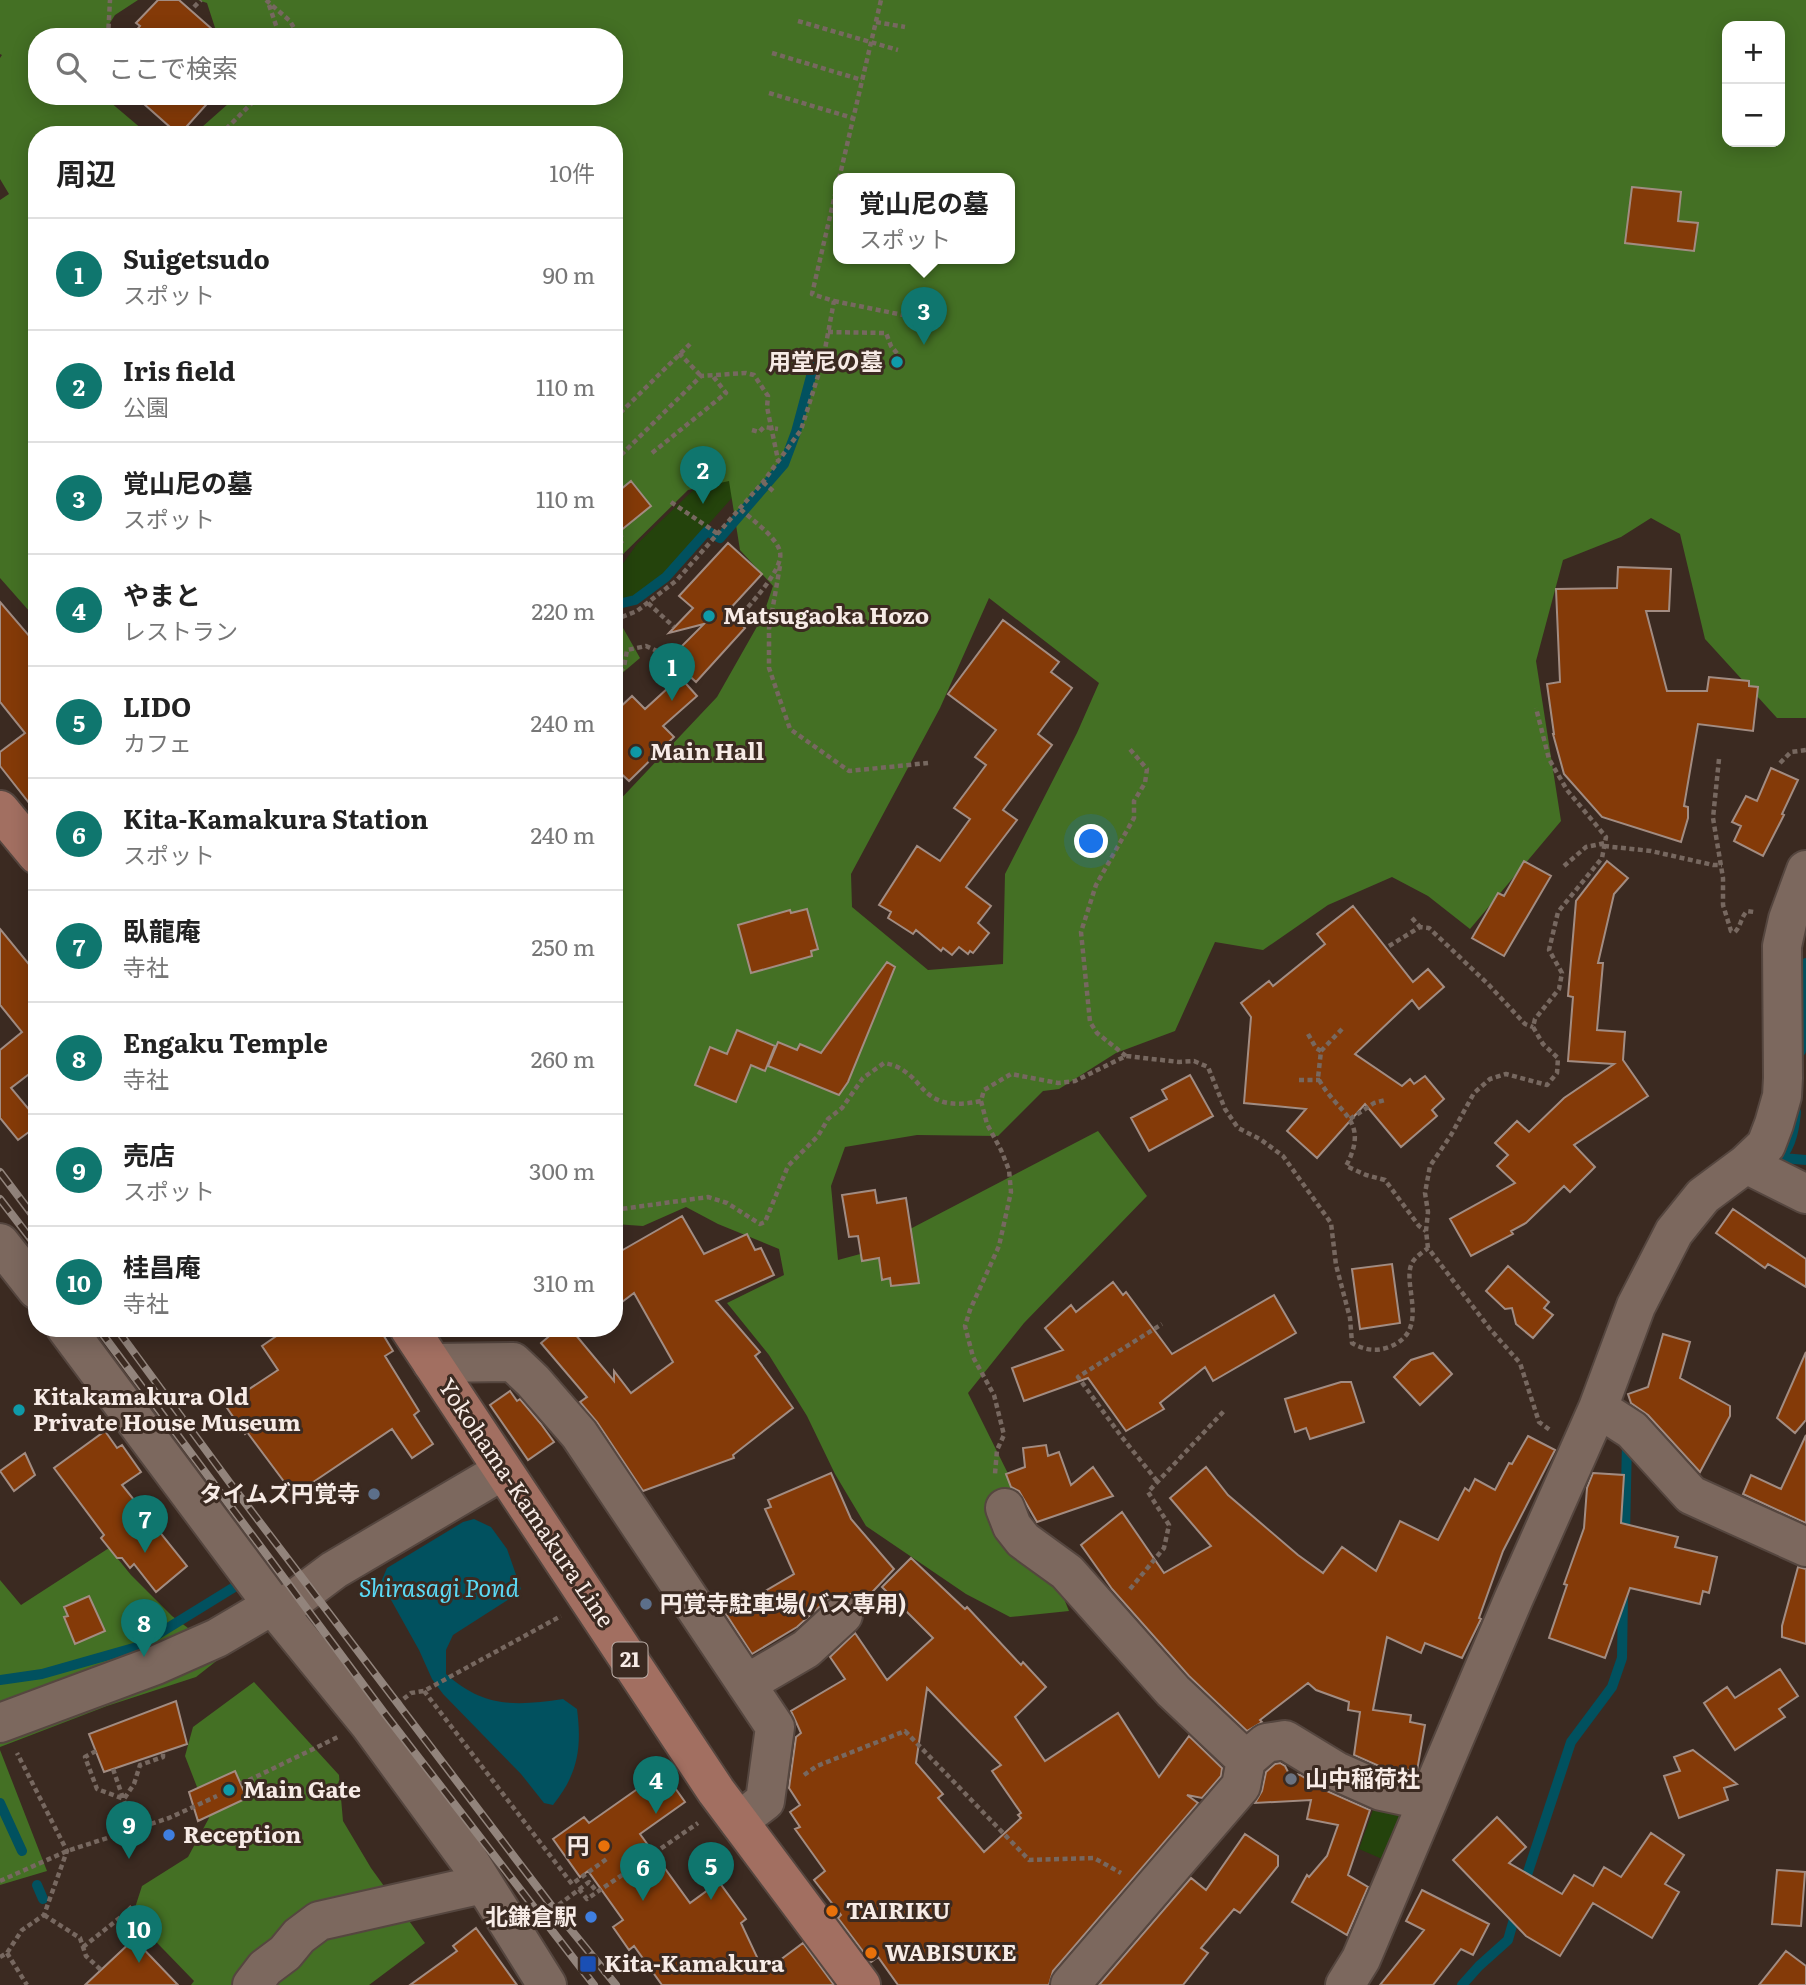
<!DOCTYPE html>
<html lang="ja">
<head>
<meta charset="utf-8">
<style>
	body { margin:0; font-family:Literata,"Noto Sans JP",serif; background:#f2f2f2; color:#222 }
	.controls { position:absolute; right:21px; top:21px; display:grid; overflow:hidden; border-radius:14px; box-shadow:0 4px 18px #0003 }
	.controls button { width:63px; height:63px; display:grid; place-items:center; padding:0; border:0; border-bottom:2px solid #e0e0e0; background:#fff; color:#222; font:35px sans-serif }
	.you { position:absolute; left:1092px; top:842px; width:24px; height:24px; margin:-18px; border:5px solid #fff; border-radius:50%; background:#1a73e8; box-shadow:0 0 0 10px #1a73e833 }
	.badge { display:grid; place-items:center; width:46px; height:46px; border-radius:50%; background:#0f766e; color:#fff; font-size:23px; font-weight:700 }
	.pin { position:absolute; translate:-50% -58px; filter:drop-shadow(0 2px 4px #0008) }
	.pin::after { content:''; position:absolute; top:37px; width:24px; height:21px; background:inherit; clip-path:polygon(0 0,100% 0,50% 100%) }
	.popup { position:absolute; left:833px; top:173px; width:182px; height:91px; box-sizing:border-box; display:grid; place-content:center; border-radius:14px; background:#fff; filter:drop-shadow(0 2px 5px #0005); font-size:23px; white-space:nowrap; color:#767676 }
	.popup b { font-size:26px; color:#222 }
	.popup::after { content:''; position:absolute; left:50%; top:100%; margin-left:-14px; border:14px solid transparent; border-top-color:#fff }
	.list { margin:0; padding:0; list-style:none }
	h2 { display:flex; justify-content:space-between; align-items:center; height:91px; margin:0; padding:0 28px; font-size:30px }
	h2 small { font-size:23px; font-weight:400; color:#767676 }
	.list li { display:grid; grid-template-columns:46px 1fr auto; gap:21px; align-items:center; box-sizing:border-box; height:112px; padding:0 28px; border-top:2px solid #e0e0e0 }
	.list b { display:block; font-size:26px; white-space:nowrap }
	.list p { margin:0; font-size:23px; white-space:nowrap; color:#767676 }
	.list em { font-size:23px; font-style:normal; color:#767676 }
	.icon { flex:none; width:38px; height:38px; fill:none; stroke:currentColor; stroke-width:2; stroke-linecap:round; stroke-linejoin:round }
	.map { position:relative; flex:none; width:1806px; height:1985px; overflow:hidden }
	.search { position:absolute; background:#fff; box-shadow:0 4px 18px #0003; left:28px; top:28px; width:595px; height:77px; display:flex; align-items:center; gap:18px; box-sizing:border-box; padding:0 24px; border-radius:28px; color:#767676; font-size:26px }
	.panel { position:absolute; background:#fff; box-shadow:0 4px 18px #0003; left:28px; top:126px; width:595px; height:1211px; border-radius:28px }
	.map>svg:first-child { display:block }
</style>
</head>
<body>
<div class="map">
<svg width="1806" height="1985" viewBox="0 0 1806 1985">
	<rect width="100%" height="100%" fill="#3b2a21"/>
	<path fill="#24430c" d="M734,451L763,463L666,572L633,597L614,601V576L637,544Z
		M1378,1796L1411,1802L1389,1862L1359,1849Z"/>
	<path fill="#447024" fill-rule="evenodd" d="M0,0H138L115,15L101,37H37V96H103L149,135H37V614L30,612L0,578V200L9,194L0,179V58L2,55L0,54Z
		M198,0H1806V718H1777L1705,639L1680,534L1651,518L1621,537L1563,560L1536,661L1561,821L1470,929L1428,896L1392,877L1328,905L1263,950L1215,942L1175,1031L1116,1053L1059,1089L1043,1091L998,1136L917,1135L845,1147L831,1186L838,1260L864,1253L1098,1131L1147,1196L1024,1323L968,1393L1037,1532L1069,1611L1010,1617L966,1594L866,1526L835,1474L807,1416L769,1355L727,1303L784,1275L779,1249L718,1224L686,1207L643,1226L614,1224L615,1103L623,1043L614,1025V806L717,697L763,616L773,586L740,550L729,481L688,490L614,563V135H193L237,96H614V37H218L207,3ZM1727,26H1780V142H1727ZM838,179H1010V259H838ZM989,598L1099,683L1077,733L1005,874L1003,964L928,970L852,907L851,874L940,708Z
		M614,612L640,658L614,680Z
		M109,1548L131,1575L172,1616L224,1655L196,1677L107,1706L0,1747V1580L21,1605Z
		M254,1682L339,1775L343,1821L371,1868L425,1943L369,1985H191L194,1981L132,1917L142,1886L188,1857L209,1818L185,1756L193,1727Z
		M0,1750L47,1871L0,1885Z"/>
	<path fill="#01515f" d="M474,1519L491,1527L507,1549L521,1589L514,1596L453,1635L446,1650V1674C484,1708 516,1706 563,1699L577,1709C582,1748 578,1774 553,1805L544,1803L521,1774L443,1694L432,1679L419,1650L381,1582L387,1568L463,1522Z"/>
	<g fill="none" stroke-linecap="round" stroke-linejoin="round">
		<path stroke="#01515f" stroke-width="10" d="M614,605L635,600L666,577L707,531L720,538L784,464L796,432L817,354
			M1801,1051L1806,963
			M1783,1158L1806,1160
			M1772,1166C1790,1153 1794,1133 1796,1112
			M1625,1535L1627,1442
			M0,1680L42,1674L137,1647L236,1586
			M0,1803L22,1851
			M1524,1884L1571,1742L1612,1687L1622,1658L1623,1596
			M37,1885L43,1899
			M1462,1985L1479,1966L1508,1940L1516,1912"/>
	</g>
	<path fill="#843a08" stroke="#a28c82" stroke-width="2" fill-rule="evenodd" d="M158,0H179L221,37H131L140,26L136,23Z
		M135,96H214L179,135Z
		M1632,187L1681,192L1678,221L1698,223L1694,251L1625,243Z
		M631,481L651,506L614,536V495Z
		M728,543L762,574L727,612L745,628L696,682L670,658L704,624L669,633L693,608L679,596Z
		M1618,567L1671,569L1669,611H1646L1667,691H1707L1709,677L1749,681V686L1758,687L1753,731L1698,724L1684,806L1688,807V818L1681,842L1602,817L1564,774L1553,734H1554L1547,684L1560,682L1556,589L1617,588Z
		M0,602L37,645V813L0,766V752L25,733L0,702Z
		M1003,620L1059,662L1051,672L1072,688L1038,734L1052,745L1003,810L1017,820L966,887L991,906L978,923L989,933L973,953L970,951L968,954L959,947L952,955L943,948L941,951L916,930L913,934L888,918L891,912L879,905L917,846L940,861L970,819L954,808L986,765L975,757L996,730L948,694Z
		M680,677L697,696L663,726L674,737L629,781L614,767V713L632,696L645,709Z
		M1771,768L1798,780L1782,814L1784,815L1763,856L1734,841L1741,826L1732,822L1746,796L1757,801Z
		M1524,861L1551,876L1504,956L1472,938L1498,893L1504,896Z
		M1607,861L1628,878L1614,894L1598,963H1603L1597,1030L1625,1032L1623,1060L1648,1096L1574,1145L1595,1167L1570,1192L1564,1186L1526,1223L1511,1231L1513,1234L1471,1256L1450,1219L1515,1183L1497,1166L1508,1155L1495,1143L1517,1121L1529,1132L1564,1098L1614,1064L1568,1061L1573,997L1568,996L1576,901Z
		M1353,906L1413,982L1428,969L1444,987L1419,1009L1412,1000L1355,1054L1402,1086L1410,1079L1414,1084L1425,1076L1444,1099L1432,1110L1437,1116L1401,1147L1365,1104L1317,1158L1287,1131L1306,1109L1244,1103L1251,1017L1241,1003L1269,981L1273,986L1325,944L1317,934Z
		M807,909L818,949L811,951L812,956L751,973L738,925L790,910L791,913Z
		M0,929L37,974V1068L11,1088L37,1119V1126L18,1140L0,1118V1050L22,1032L0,1005Z
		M887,962L895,967L848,1082L839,1095L768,1066L778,1042L797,1050L800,1044L821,1053Z
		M737,1030L775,1046L765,1071L751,1065L736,1102L695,1085L710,1047L727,1054Z
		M1190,1075L1213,1116L1149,1151L1131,1118L1167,1099L1162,1090Z
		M875,1190L877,1203L906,1198L919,1283L891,1286L890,1278L882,1280L879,1258L862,1261L858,1236L849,1237L842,1195Z
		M1733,1209L1806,1259V1287L1768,1264L1765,1268L1716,1233Z
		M682,1216L704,1254L747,1234L755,1250L761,1248L774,1275L716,1301L760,1352L755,1356L793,1408L733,1455L734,1458L643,1491L597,1422L580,1402L587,1397L541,1343L559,1328H570L614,1381V1371L631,1393L673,1362L634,1293L614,1308V1255Z
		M1392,1264L1400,1323L1360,1329L1352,1269Z
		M1508,1266L1549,1302L1544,1308L1553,1315L1533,1338L1516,1324L1512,1308L1505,1309L1486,1291Z
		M1113,1282L1123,1295L1126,1292L1172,1354L1274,1295L1296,1333L1213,1381L1205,1367L1160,1403L1164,1409L1126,1431L1088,1378L1024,1401L1012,1368L1063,1350L1045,1328L1071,1305L1076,1312Z
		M288,1328H379L393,1351L385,1356L419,1411L414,1415L433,1444L412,1458L392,1429L294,1495L247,1432L245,1434L225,1405L278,1370L262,1346Z
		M1663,1334L1690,1342L1680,1378L1730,1406V1416L1700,1472L1648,1415L1631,1403L1628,1394L1648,1387Z
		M1806,1352V1420L1795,1433L1777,1418Z
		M1433,1353L1452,1374L1420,1405L1394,1377L1411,1360Z
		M1341,1382H1351L1364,1422L1310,1439L1306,1428L1295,1432L1285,1399Z
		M510,1391L517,1401L520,1399L541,1424L554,1442L528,1460L490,1405Z
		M105,1431L117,1448L122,1445L141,1472L122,1485L187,1566L156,1592L134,1564L130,1568L122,1558H117L101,1538L104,1535L54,1468Z
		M1806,1435V1523L1743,1494L1751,1475L1781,1489Z
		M1528,1436L1555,1450L1503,1551L1479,1618L1481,1619L1462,1658L1425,1643L1421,1653L1387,1637L1373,1710L1411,1715L1410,1722L1425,1725L1417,1771L1401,1769V1773L1388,1770L1354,1755L1360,1712L1348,1710L1349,1702L1316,1690L1308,1683L1260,1720L1262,1722L1247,1731L1189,1676L1112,1589L1081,1545L1122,1512L1164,1573L1211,1546L1170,1498L1206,1467L1228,1495L1298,1555L1323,1573L1342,1547L1376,1571L1400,1521L1438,1540L1465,1488L1469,1491L1475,1479L1495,1490L1509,1463L1512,1464Z
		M1046,1445L1048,1456L1059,1452L1071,1485L1093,1467L1113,1496L1037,1522L1019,1491L1011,1487L1006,1474L1025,1467L1023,1448Z
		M25,1453L35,1475L14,1491L0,1471Z
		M831,1473L851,1519L894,1569L861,1604L850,1594H838L828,1599L797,1627L752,1654L726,1614L794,1574L765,1509L771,1507L768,1500Z
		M1593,1473L1624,1475L1621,1523L1678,1537L1675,1547L1717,1557L1709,1593L1703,1591L1700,1604L1630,1588L1605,1658L1549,1638L1567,1585L1564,1584L1584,1528L1587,1488Z
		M911,1558L965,1609L967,1607L1021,1665L1023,1662L1046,1687L1015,1717L1045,1761L1118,1713L1159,1777L1189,1736L1222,1768L1221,1776L1202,1798L1187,1795L1198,1803L1053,1971L1049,1985H898L878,1957L871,1962L838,1918L841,1915L814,1880L825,1871L795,1829L800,1827L790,1812L800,1805L789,1788L796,1737L801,1733L791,1711L845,1679L830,1657L855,1633L887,1680L933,1638L882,1587ZM927,1688L1001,1765L992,1771L1021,1813L1018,1815L1021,1818L984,1852L938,1798L943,1794L916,1763Z
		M1798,1567L1806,1569V1644L1782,1637V1626Z
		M89,1596L105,1631L75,1644L64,1617L68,1616L64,1607Z
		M1780,1669L1798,1696L1779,1709L1785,1717L1735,1750L1704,1703L1727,1687L1735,1698Z
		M176,1701L187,1744L104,1772L89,1734Z
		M1693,1750L1737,1784L1724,1788L1728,1800L1679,1818L1664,1776L1680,1771L1674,1757Z
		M1280,1763L1285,1766L1288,1772L1300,1775L1327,1791L1370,1810L1348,1875L1368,1887L1347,1935L1292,1902L1307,1875L1309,1877L1327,1856L1338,1825L1307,1819L1311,1800L1255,1803L1262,1791L1266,1772L1275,1764Z
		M235,1771L247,1798L198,1821L189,1792Z
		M663,1771L685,1802L640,1834L690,1903L719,1882L746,1919L741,1923L764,1972L803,1943L834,1985H662L634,1946L629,1950L613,1927L623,1920L588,1871L580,1877L553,1839L584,1817L589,1823Z
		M1497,1817L1526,1847L1509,1863L1562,1894L1574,1875L1593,1886L1604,1867L1621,1877L1651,1833L1684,1855L1665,1884L1679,1892L1652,1938L1593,1903L1560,1956L1526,1936L1453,1860Z
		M1245,1834L1278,1856V1866L1240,1913L1234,1909L1201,1948L1208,1953L1183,1985H1099L1191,1878L1206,1890Z
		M1777,1870L1805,1872L1801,1926L1772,1924Z
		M1422,1890L1489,1924L1473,1955L1461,1949L1433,1985H1380L1424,1930L1406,1921Z
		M476,1928L517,1985H410L457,1951L453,1946Z
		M134,1939L178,1985H85Z
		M1786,1951L1806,1966V1985H1759Z"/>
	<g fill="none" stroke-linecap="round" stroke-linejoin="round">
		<g stroke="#55463f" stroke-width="42">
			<path id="minor" d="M1746,1164L1806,1194
				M0,1243L37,1290
				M66,1328L278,1612L370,1725L468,1859L547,1985
				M432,1363L513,1362L533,1381L579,1434L775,1727L765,1801L739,1821
				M1598,1408L1632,1430L1691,1495L1806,1547
				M1005,1508L1012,1526L1023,1540L1067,1572L1173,1691L1246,1760
				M278,1612L334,1570L502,1471
				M746,1684L806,1649L843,1615
				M0,1723L156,1665L217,1638L273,1605
				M252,1985L265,1968L285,1953L299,1936L319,1921L483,1884
				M1070,1985L1241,1786L1246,1760L1266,1743L1285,1740L1336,1771L1381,1791L1428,1801
				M1345,1985L1361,1959L1513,1600L1598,1408L1636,1306L1674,1232L1703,1196L1746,1164L1766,1145L1774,1124L1782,1096L1783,1078L1782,946L1788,919L1806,870"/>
		</g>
		<g stroke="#55463f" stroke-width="42">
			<path id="major" d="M0,810L37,855
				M409,1328L716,1791L861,1985"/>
		</g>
		<path stroke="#776860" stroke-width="4.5" stroke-dasharray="5 3.5" stroke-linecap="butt" d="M266,0L290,21L299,37
			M269,5L280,37
			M194,7L201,0
			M798,21L898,50
			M876,22L905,27
			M108,37L110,0
			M772,53L862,80
			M769,93L853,118
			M220,135L259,96
			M839,179L881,0
			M834,301L903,315
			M828,332L886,333L891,346L900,357
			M679,353L701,376
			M614,419L690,344
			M752,430L759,432L764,427L778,429
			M652,453L726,393L712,375
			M621,455L701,376L746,373L754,375L768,396L767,407L778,460
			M763,482L773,491
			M671,502L718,534
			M614,551L623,540L621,536
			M780,566L769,629V668L790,729L849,771L928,763
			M648,603L674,627
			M614,620L637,611L677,580L763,482L801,430L823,360L834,301L812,294L838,182
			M737,620C748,606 784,570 780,552C777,537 751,519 739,508
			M614,678L624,667L627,650L646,646L668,656
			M1719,759L1713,818L1723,878V905L1731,931L1735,932C1741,926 1741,917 1747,911L1754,912
			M1780,763L1791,752L1806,750
			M1604,846L1651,851L1713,865H1722
			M1564,866L1586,847L1605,843
			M1412,918L1420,927
			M1389,946L1420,927L1429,928L1488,984L1525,1024L1533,1027
			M1342,1029L1321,1051L1318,1078C1337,1114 1371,1119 1346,1166L1366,1175L1385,1180L1419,1226L1426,1231
			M1308,1034L1316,1048L1321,1051
			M1126,1056L1097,1033L1090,1022L1081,932L1096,885L1134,818V801L1145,783L1147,769L1128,747
			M1299,1080H1320
			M981,1101L987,1124L1001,1150L1009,1170L1011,1192L999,1246L970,1310L965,1326L973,1357L994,1395L1004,1435L997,1450L995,1474
			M1350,1119L1374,1103L1385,1100
			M614,1210L708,1197L727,1203L760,1224L765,1222L788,1166L818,1136L828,1119L842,1108L863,1078L884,1063C929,1071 914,1115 981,1101L984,1090L1011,1074L1058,1083L1075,1081L1126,1056L1179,1062L1194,1061L1208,1067L1225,1109L1238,1128L1260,1139L1283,1156L1331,1223L1336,1265L1350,1318L1352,1343C1364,1350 1376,1352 1389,1347C1432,1331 1401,1284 1412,1263C1415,1257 1423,1252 1428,1248L1490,1329L1520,1363L1539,1422L1550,1430
			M1428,1248L1426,1231L1428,1212L1425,1193L1430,1166L1451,1135L1474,1093L1490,1079L1506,1074L1547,1085L1557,1073L1558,1058L1543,1044L1533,1027L1535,1019L1559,989L1562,973L1549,950L1558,912L1602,858L1606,837L1567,790L1549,759L1536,708
			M1157,1481L1121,1436L1078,1377L1162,1324
			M1130,1589L1164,1548L1169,1525L1148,1492L1224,1411
			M424,1691L572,1884L608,1858
			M397,1704L411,1693L424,1691L561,1616
			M96,1751L85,1757L97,1789L124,1799L134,1784L140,1765L163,1757V1752
			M113,1769L134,1830
			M804,1775L817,1766L905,1731L1029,1860L1094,1858L1121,1873
			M241,1784L338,1737
			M647,1858L698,1823
			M0,1881L67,1851L169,1818L217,1796
			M579,1889L587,1899L597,1892
			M44,1915L80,1938L86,1956L101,1970
			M545,1915L589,1882L597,1892L625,1873
			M83,1947L131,1909L127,1905
			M7,1953L27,1985
			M0,1957L7,1953L22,1930L44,1915L67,1851L17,1753"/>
		<use href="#minor" stroke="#7c685e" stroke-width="38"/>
		<use href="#major" stroke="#a26f61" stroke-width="38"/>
		<g stroke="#92847c" stroke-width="8">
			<path id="rail" d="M0,1172L37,1221
				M0,1199L37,1247
				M98,1328L385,1714L594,1985
				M116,1328L230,1483L554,1909L616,1985"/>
		</g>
		<use href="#rail" stroke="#3b2a21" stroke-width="5" stroke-dasharray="16" stroke-linecap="butt"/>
	</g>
	<g fill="#0f9aa8" stroke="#3b2a21" stroke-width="2.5">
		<circle cx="897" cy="362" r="7"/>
		<circle cx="709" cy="616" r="7"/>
		<circle cx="636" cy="752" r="7"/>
		<circle cx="19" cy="1410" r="7"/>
		<circle cx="229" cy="1790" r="7"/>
	</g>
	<g fill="#5c6f8a" stroke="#3b2a21" stroke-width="2.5">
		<circle cx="374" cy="1494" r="7"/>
		<circle cx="646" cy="1604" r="7"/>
	</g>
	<circle fill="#6b7280" stroke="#3b2a21" stroke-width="2.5" cx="1291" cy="1779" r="7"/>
	<g fill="#3f7fe0" stroke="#3b2a21" stroke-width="2.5">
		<circle cx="169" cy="1835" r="7"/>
		<circle cx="591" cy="1917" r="7"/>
	</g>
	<g fill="#e8710a" stroke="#3b2a21" stroke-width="2.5">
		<circle cx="604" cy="1846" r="7"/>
		<circle cx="832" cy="1911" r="7"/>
		<circle cx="871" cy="1953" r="7"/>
	</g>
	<rect fill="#1a4fb4" stroke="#3b2a21" stroke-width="2.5" x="579" y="1955" width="18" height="18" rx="3.5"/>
	<g text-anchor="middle" stroke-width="6" stroke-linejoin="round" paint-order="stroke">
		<rect fill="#3b2a21" stroke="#bfb1ab" stroke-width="2" x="612.5" y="1642.5" width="35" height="35" rx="5"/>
		<g font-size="21" font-weight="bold" fill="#f7ebe6">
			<text x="630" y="1667">21</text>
		</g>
		<g font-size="23" font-weight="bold" fill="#f7ebe6" stroke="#3b2a21" text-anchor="start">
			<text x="883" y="370" text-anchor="end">用堂尼の墓</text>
			<text x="723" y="624">Matsugaoka Hozo</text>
			<text x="650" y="760">Main Hall</text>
			<text x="33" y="1405">Kitakamakura Old<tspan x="33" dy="26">Private House Museum</tspan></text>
			<text x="360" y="1502" text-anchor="end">タイムズ円覚寺</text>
			<text x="660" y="1612">円覚寺駐車場(バス専用)</text>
			<text x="1305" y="1787">山中稲荷社</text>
			<text x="243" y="1798">Main Gate</text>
			<text x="183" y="1843">Reception</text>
			<text x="590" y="1854" text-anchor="end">円</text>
			<text x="846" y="1919">TAIRIKU</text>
			<text x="577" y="1925" text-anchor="end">北鎌倉駅</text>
			<text x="885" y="1961">WABISUKE</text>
			<text x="604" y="1972">Kita-Kamakura</text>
		</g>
		<g font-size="23" fill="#f7ebe6" stroke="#3b2a21">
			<text transform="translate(526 1503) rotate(56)" y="8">Yokohama-Kamakura Line</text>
		</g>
		<g font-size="24" font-style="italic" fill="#5ad9f5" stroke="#3b2a21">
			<text x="439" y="1597">Shirasagi Pond</text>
		</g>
	</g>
</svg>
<div class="controls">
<button>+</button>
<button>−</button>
</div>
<div class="you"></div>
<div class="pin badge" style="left:672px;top:701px">1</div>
<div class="pin badge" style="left:703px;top:504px">2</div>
<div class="pin badge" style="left:924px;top:345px">3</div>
<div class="popup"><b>覚山尼の墓</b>スポット</div>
<div class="pin badge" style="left:656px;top:1814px">4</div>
<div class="pin badge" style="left:711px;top:1900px">5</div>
<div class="pin badge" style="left:643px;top:1901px">6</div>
<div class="pin badge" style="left:145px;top:1553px">7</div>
<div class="pin badge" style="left:144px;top:1657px">8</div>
<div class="pin badge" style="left:129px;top:1859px">9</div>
<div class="pin badge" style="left:139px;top:1963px">10</div>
<div class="search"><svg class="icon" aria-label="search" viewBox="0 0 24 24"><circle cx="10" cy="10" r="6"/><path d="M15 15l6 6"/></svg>ここで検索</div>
<section class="panel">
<h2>周辺<small>10件</small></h2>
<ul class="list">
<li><span class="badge">1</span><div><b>Suigetsudo</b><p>スポット</p></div><em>90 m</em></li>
<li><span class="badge">2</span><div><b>Iris field</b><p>公園</p></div><em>110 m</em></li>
<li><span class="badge">3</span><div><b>覚山尼の墓</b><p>スポット</p></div><em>110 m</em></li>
<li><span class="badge">4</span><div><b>やまと</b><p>レストラン</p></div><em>220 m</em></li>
<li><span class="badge">5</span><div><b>LIDO</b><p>カフェ</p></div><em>240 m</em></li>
<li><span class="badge">6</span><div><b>Kita-Kamakura Station</b><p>スポット</p></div><em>240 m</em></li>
<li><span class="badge">7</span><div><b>臥龍庵</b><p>寺社</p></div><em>250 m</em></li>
<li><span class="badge">8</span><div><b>Engaku Temple</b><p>寺社</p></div><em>260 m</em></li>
<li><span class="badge">9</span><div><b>売店</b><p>スポット</p></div><em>300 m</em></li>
<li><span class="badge">10</span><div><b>桂昌庵</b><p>寺社</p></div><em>310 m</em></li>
</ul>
</section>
</div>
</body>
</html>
